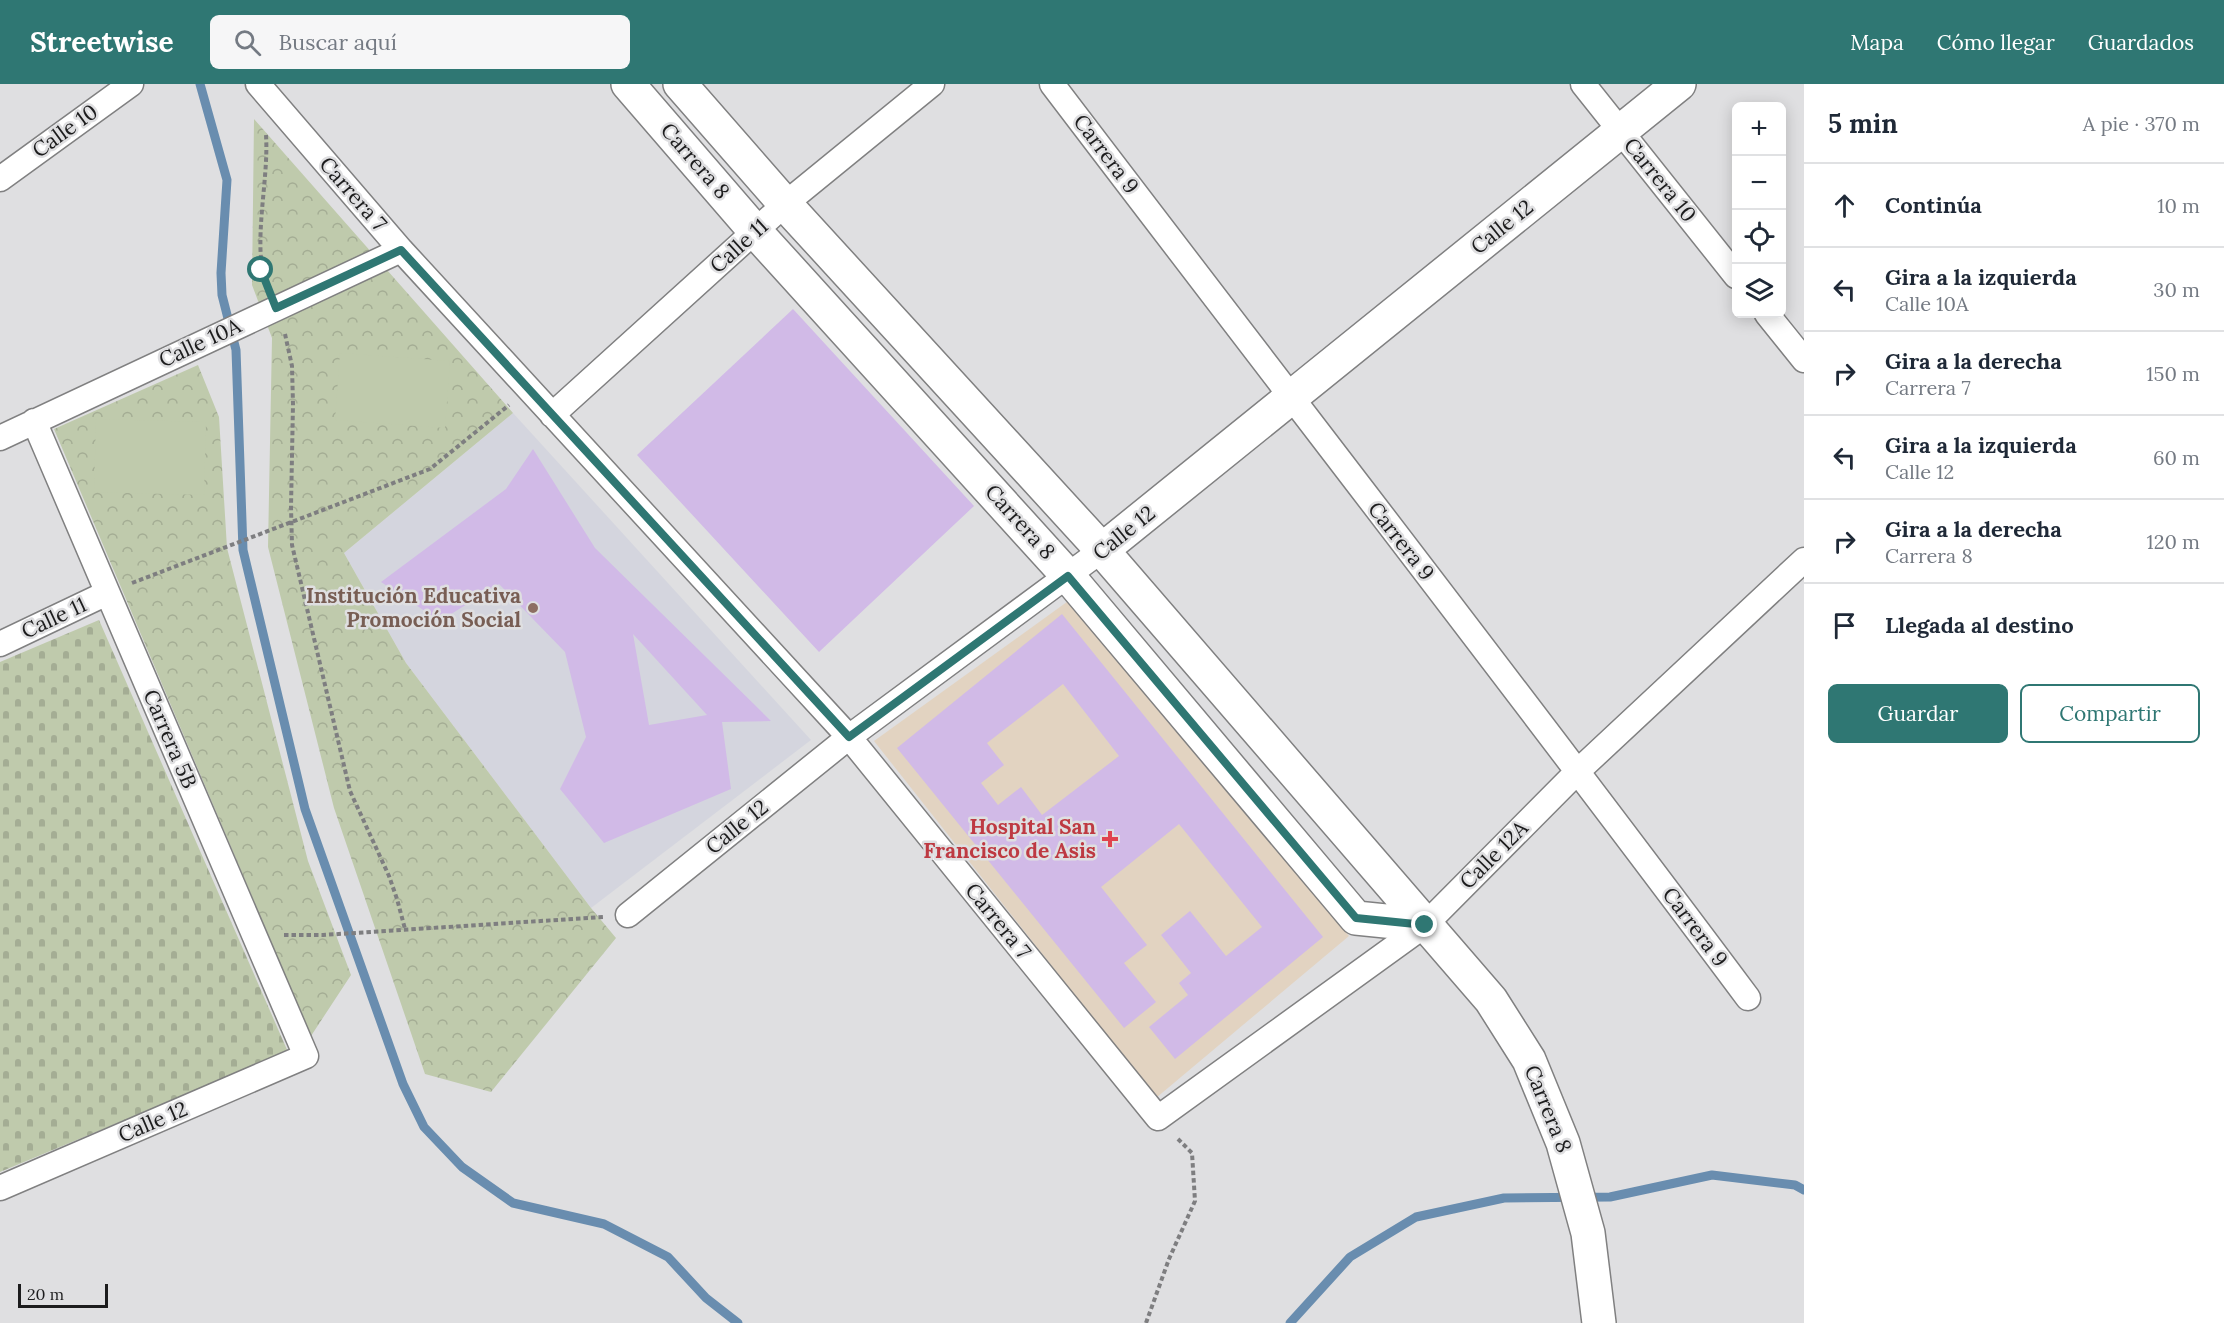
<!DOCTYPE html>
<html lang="es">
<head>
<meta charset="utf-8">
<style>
	body { margin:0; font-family:Lora,serif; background:#f6f6f7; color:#1f2937 }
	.controls { position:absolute; right:18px; top:18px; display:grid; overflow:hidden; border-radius:9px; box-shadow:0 3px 15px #0003 }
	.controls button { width:54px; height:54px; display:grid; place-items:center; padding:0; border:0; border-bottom:2px solid #e0e1e3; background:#fff; color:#1f2937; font:30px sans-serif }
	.scale { position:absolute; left:18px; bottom:15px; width:90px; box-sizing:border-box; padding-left:6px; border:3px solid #1c1c1d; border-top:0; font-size:16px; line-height:21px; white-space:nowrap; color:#1c1c1d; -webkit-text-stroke:4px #dfdfe1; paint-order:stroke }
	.stop { position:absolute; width:18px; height:18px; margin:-14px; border:4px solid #2f7773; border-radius:50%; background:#fff }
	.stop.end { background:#2f7773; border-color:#fff; box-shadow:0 2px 6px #0008 }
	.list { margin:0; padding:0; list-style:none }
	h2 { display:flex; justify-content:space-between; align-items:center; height:78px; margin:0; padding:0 24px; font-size:26px }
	h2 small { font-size:20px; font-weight:400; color:#747a83 }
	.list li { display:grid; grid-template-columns:39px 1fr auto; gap:18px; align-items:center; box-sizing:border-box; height:84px; padding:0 24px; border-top:2px solid #e0e1e3 }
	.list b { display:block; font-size:22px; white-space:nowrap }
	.list p { margin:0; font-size:20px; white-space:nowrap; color:#747a83 }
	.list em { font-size:20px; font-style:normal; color:#747a83 }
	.actions { display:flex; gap:12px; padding:18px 24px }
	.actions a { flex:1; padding:14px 0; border:2px solid #2f7773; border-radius:9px; text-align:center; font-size:21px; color:#2f7773 }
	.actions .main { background:#2f7773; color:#fff }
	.icon { flex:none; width:33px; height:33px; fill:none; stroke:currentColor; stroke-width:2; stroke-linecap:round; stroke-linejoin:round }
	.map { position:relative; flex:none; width:1804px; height:1239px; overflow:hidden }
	header { display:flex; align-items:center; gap:36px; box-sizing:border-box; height:84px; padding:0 30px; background:#2f7773; color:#fff }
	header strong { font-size:28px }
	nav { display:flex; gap:33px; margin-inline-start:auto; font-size:21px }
	.search { width:420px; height:54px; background:#f6f6f7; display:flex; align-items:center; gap:15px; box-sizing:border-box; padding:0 21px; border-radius:9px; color:#747a83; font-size:22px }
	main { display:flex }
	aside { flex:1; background:#fff }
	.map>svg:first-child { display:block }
</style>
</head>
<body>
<header>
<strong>Streetwise</strong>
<div class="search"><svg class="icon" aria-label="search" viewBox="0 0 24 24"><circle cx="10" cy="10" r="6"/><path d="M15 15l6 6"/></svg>Buscar aquí</div>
<nav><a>Mapa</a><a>Cómo llegar</a><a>Guardados</a></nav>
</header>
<main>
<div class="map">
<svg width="1804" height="1239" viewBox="0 0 1804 1239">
	<defs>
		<pattern id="cemetery-stones" width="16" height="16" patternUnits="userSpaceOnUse" patternTransform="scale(1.5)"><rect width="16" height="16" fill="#bfcaac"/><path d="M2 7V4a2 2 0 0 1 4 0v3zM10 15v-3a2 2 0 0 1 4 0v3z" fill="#a4ad94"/></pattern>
		<pattern id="park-crowns" width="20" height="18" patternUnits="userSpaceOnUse" patternTransform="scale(1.5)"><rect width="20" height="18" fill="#bfcaac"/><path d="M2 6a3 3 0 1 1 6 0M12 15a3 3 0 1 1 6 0" fill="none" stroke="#a4ad94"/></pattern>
	</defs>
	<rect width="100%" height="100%" fill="#dfdfe1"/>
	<path fill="#d4d5de" d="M513,329L811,656L591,824L406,579L344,469Z"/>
	<path fill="#e2d3c1" d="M1071,515L1349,852L1156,1014L874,657Z"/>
	<path fill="url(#cemetery-stones)" d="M99,536L288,968L0,1088V578Z"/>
	<path fill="url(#park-crowns)" d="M254,35L513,329L344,469L406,579L591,824L616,854L491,1008L425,990L334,724L268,463L272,254L252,201Z
		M198,281L219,333L227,464L308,777L351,891L311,952L54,345Z"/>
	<path fill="#bfcaac" d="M340,269L450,277L445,344L335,336Z
		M96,335L206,338L204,411L94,408Z"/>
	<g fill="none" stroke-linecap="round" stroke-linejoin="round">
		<path stroke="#698daf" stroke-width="9" d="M200,0L227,96L221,189L222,211L236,266L243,466L305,725L403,1000L424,1043L462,1083L513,1119L604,1140L668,1173L706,1214L738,1239
			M1290,1239L1350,1173L1416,1133L1504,1114L1610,1113L1712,1091L1795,1101L1804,1106"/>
	</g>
	<path fill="#d1bae7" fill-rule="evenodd" d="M793,225L974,422L819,568L637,371Z
		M533,365L595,464L771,637L722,638L731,705L604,759L560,705L586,653L565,568L499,500L440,537L381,498L506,405ZM633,550L707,631L649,641Z
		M1062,530L1323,853L1175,975L1149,943L1188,911L1179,899L1191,889L1161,851L1190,827L1226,872L1262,843L1179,740L1101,803L1147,861L1124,879L1156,918L1124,944L897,664ZM1063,600L1119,672L1042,731L1021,703L998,721L981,699L1004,681L987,659Z"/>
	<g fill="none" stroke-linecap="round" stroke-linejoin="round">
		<g stroke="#808081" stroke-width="27">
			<path id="minor" d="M258,0L401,166L849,653L1158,1034L1425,841L1578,687L1804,476
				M1052,0C1284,305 1519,607 1748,914
				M1583,0L1736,192
				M0,95L131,0
				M1767,230L1804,276
				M552,331L785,120L932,0
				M0,354L401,166
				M0,560L107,509
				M628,831L849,653L1102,466
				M0,1104L306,972L34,337"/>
		</g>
		<g stroke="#808081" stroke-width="36">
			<path id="secondary" d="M628,0L755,147L1068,492L1356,834L1425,841
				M680,0L785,120L1102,466L1491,916L1529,976L1563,1059L1588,1149L1599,1239
				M1102,466L1679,0"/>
		</g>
		<path stroke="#7e7e80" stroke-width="4" stroke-dasharray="4.5 3" stroke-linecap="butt" d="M266,51C269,98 252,158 266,201
			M285,250L292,282L293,320L291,423L292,461L350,707L389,792L397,815L405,845
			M132,499L430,385L509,321
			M284,851H323L603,833
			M1146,1239L1169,1175L1195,1117L1192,1069L1177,1054"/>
		<use href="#minor" stroke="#fff" stroke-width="24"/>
		<use href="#secondary" stroke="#fff" stroke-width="33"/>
	</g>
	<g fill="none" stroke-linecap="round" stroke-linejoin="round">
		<path stroke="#2f7773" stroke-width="8" d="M261,186L276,224L401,166L849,653L1068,492L1356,834L1425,841"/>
	</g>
	<circle fill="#8d6e63" stroke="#dfdfe1" stroke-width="2" cx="533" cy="524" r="6"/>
	<path fill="#e0444e" stroke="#dfdfe1" stroke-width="2" d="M1107 746h6v6h6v6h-6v6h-6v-6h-6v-6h6z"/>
	<g text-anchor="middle" stroke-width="5" stroke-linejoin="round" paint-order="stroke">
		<g font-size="21" fill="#1c1c1d" stroke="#dfdfe1">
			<text transform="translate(65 47) rotate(-36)" y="7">Calle 10</text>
			<text transform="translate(1106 70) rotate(53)" y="7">Carrera 9</text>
			<text transform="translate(695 77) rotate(49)" y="7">Carrera 8</text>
			<text transform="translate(1660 96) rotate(51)" y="7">Carrera 10</text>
			<text transform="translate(353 110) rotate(49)" y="7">Carrera 7</text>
			<text transform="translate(1502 143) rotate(-39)" y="7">Calle 12</text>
			<text transform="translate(739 162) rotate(-42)" y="7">Calle 11</text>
			<text transform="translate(200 259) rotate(-25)" y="7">Calle 10A</text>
			<text transform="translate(1020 438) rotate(48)" y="7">Carrera 8</text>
			<text transform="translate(1124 449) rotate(-39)" y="7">Calle 12</text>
			<text transform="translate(1401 457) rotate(52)" y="7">Carrera 9</text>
			<text transform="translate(54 534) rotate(-25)" y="7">Calle 11</text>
			<text transform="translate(170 655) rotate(67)" y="7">Carrera 5B</text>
			<text transform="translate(737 743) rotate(-39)" y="7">Calle 12</text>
			<text transform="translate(1494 771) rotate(-45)" y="7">Calle 12A</text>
			<text transform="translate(998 837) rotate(51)" y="7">Carrera 7</text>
			<text transform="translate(1695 843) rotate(53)" y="7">Carrera 9</text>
			<text transform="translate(1548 1025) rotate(68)" y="7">Carrera 8</text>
			<text transform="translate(153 1038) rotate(-23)" y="7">Calle 12</text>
		</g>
		<g font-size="21" font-weight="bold" fill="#785e54" stroke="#dfdfe1" text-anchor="end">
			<text x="521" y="519">Institución Educativa<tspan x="521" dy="24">Promoción Social</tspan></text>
		</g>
		<g font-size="21" font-weight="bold" fill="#be3a42" stroke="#dfdfe1" text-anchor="end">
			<text x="1096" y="750">Hospital San<tspan x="1096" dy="24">Francisco de Asis</tspan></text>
		</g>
	</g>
</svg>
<div class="controls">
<button>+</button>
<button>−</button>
<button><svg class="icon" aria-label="locate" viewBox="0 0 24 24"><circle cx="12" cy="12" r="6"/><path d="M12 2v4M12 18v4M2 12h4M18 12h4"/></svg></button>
<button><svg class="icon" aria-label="layers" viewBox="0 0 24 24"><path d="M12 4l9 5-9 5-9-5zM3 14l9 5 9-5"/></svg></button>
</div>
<div class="scale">20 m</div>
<div class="stop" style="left:261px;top:186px"></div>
<div class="stop end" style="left:1425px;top:841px"></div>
</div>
<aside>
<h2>5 min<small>A pie · 370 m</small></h2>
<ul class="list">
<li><svg class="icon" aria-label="ahead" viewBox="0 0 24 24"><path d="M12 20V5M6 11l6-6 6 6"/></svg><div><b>Continúa</b></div><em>10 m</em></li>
<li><svg class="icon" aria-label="left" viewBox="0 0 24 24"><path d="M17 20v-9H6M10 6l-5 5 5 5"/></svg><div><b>Gira a la izquierda</b><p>Calle 10A</p></div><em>30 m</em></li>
<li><svg class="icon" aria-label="right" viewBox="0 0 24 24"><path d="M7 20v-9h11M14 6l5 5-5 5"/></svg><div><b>Gira a la derecha</b><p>Carrera 7</p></div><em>150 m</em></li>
<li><svg class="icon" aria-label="left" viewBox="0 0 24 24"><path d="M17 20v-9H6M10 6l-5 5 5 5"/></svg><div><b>Gira a la izquierda</b><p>Calle 12</p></div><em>60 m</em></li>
<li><svg class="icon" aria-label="right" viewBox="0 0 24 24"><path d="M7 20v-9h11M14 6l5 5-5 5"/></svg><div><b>Gira a la derecha</b><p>Carrera 8</p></div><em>120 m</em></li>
<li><svg class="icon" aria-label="arrive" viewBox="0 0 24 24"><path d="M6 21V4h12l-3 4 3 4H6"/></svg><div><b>Llegada al destino</b></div></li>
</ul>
<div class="actions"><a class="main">Guardar</a><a>Compartir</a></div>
</aside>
</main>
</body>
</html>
